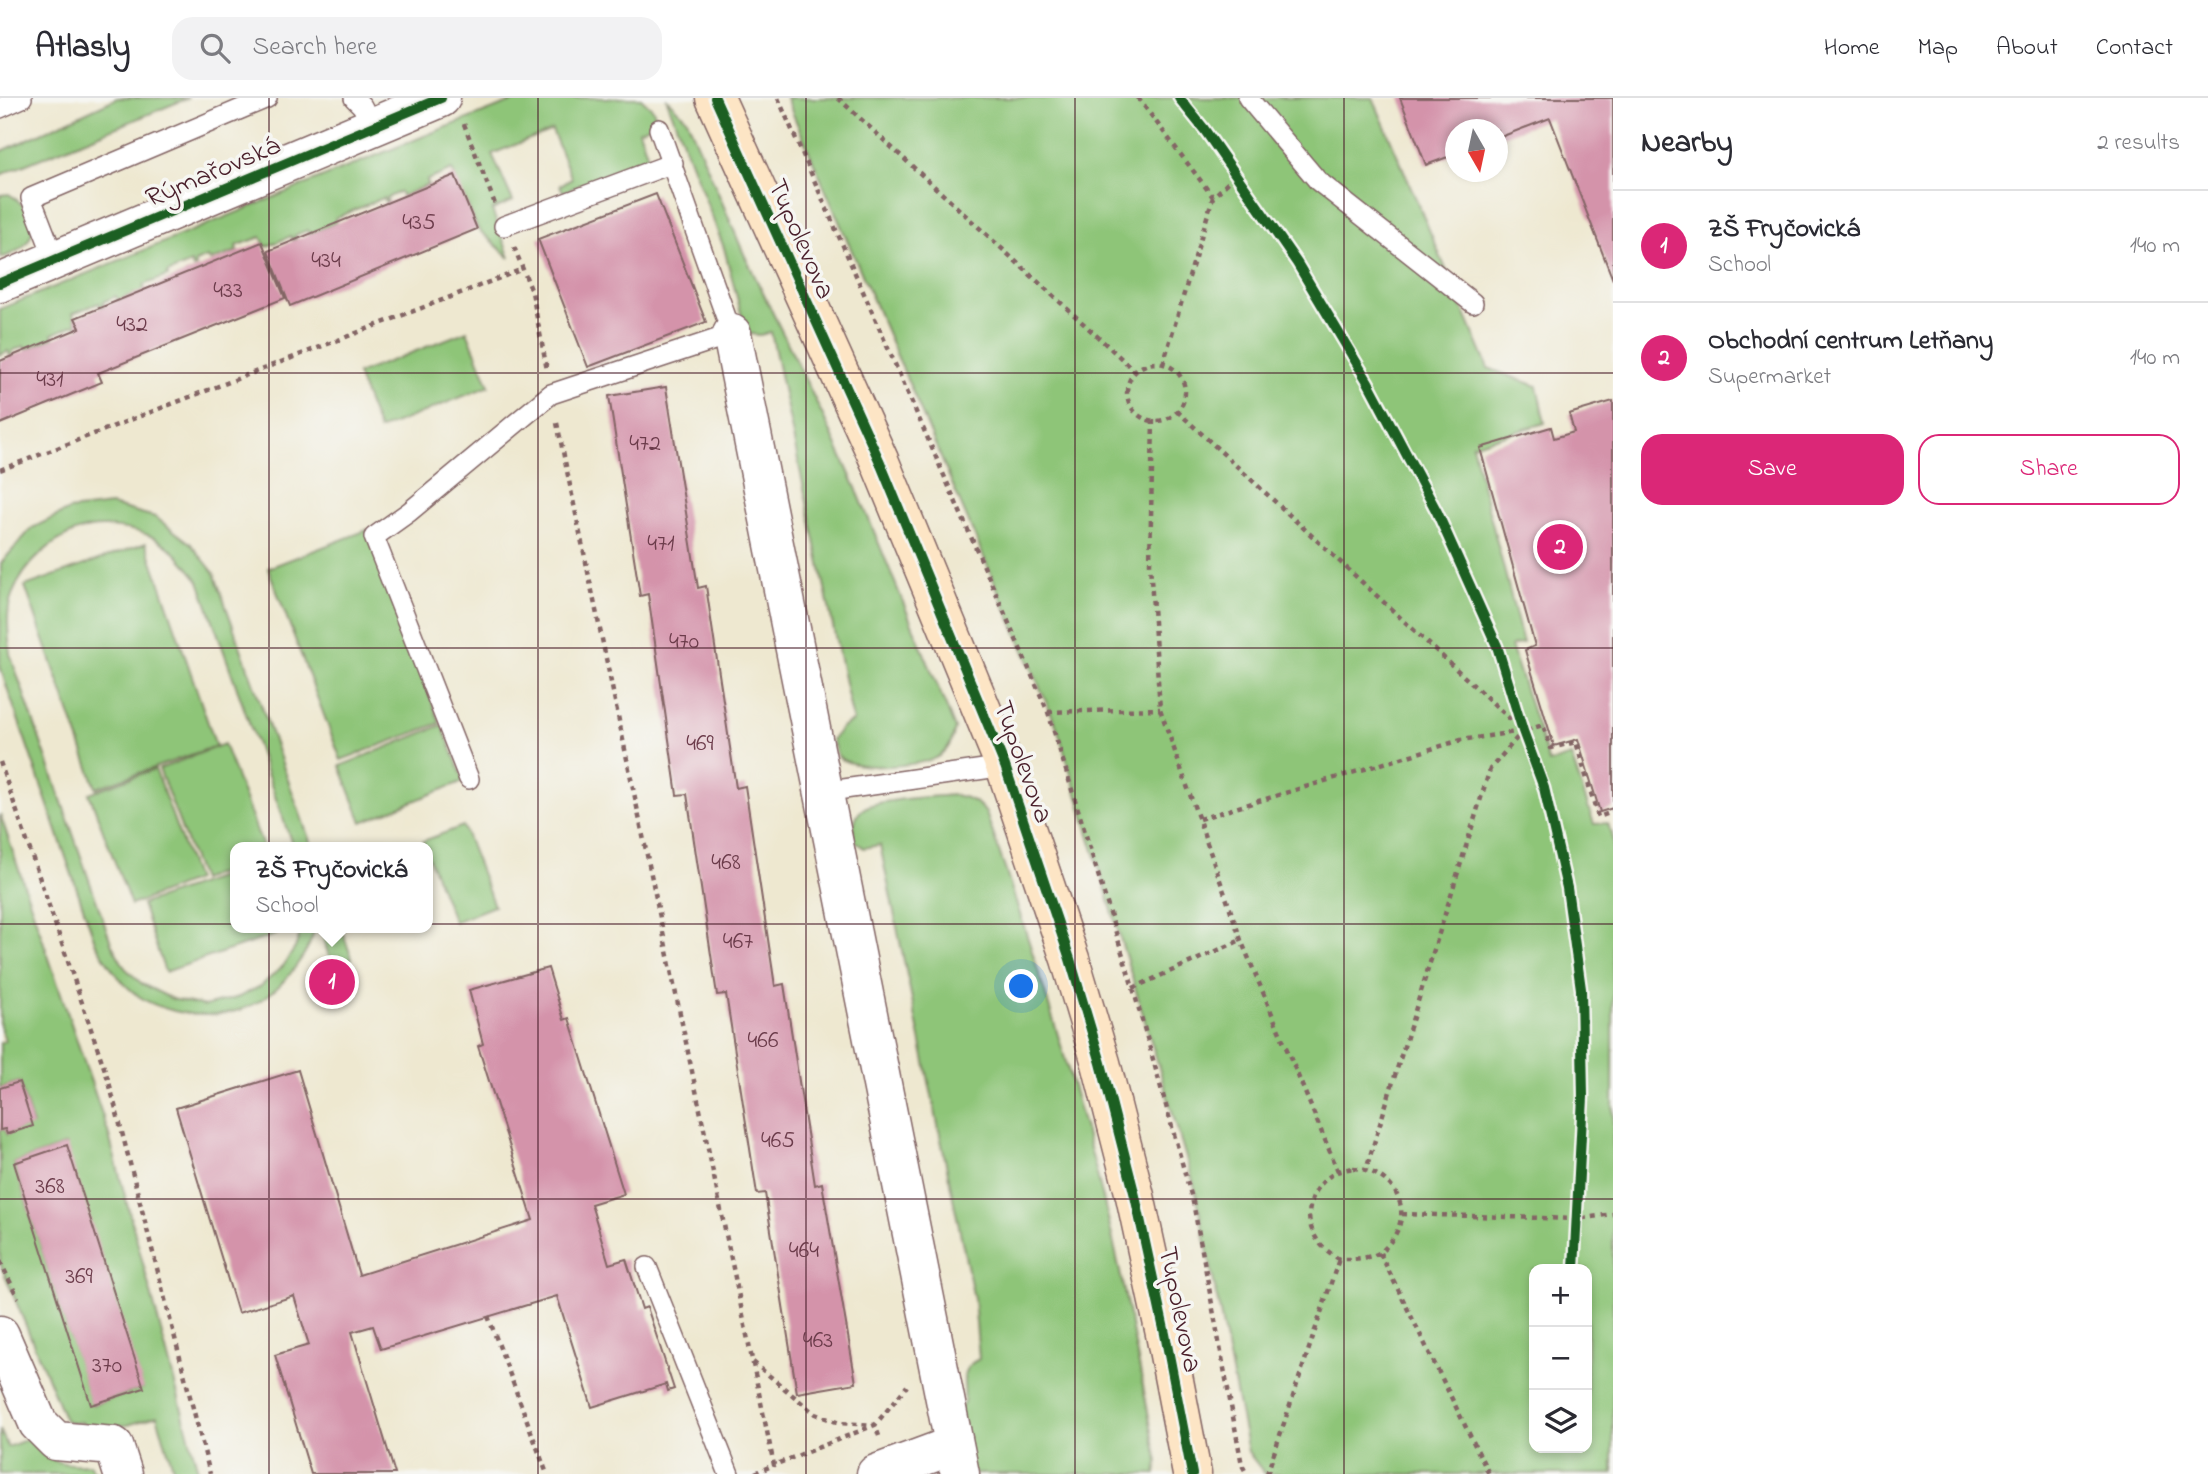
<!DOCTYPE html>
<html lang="en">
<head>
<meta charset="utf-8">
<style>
	body { margin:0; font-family:"Indie Flower",sans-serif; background:#f2f2f3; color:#2b2b33 }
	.controls { position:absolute; right:21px; bottom:21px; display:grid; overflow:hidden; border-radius:14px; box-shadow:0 4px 10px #0003 }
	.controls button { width:63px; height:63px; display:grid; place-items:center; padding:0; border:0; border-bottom:2px solid #e1e1e2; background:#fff; color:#2b2b33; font:35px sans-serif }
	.compass { position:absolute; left:1445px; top:21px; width:63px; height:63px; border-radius:50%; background:#fff; box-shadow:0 4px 10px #0003; rotate:171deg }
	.you { position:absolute; left:1022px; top:889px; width:24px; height:24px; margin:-18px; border:5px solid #fff; border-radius:50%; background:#1a73e8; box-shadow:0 0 0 10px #1a73e833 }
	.badge { display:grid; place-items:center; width:46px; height:46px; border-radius:50%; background:#db2777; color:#fff; font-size:23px; font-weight:700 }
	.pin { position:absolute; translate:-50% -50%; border:4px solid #fff; box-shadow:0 2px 7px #0006 }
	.popup { position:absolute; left:230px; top:744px; width:203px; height:91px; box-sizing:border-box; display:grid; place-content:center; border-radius:14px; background:#fff; filter:drop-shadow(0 2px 5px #0005); font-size:23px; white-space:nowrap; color:#7c7c81 }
	.popup b { font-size:26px; color:#2b2b33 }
	.popup::after { content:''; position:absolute; left:50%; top:100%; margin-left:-14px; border:14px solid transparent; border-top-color:#fff }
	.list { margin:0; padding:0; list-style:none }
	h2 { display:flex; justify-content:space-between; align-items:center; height:91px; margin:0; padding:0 28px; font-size:30px }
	h2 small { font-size:23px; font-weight:400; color:#7c7c81 }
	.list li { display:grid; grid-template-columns:46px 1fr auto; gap:21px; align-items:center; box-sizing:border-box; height:112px; padding:0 28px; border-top:2px solid #e1e1e2 }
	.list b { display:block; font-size:26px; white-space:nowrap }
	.list p { margin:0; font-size:23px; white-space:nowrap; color:#7c7c81 }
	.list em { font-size:23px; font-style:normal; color:#7c7c81 }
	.actions { display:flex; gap:14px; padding:21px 28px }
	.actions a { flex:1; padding:16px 0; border:2px solid #db2777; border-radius:21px; text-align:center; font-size:24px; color:#db2777 }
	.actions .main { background:#db2777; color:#fff }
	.icon { flex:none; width:38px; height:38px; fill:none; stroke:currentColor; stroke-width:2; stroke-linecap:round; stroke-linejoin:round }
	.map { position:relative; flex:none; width:1613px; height:1376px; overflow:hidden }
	header { display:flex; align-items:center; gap:42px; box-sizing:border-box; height:98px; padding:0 35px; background:#fff; border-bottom:2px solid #e1e1e2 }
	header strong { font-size:33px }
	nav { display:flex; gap:38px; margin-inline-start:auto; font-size:24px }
	.search { width:490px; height:63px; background:#f2f2f3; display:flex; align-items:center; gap:18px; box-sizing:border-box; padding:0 24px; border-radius:21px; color:#7c7c81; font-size:26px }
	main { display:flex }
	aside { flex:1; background:#fff }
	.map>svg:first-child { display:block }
</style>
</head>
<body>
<header>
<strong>Atlasly</strong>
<div class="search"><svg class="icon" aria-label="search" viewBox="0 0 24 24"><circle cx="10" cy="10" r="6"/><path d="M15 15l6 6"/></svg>Search here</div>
<nav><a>Home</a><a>Map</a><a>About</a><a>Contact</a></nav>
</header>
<main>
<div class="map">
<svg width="1613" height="1376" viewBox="0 0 1613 1376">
	<rect width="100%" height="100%" fill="#f6f6f2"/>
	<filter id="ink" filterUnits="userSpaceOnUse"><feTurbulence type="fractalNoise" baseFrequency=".0143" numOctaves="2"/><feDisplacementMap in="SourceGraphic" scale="14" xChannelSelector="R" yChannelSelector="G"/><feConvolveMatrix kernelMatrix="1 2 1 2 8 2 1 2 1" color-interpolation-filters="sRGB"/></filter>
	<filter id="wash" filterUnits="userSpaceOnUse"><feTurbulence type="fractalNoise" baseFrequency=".00686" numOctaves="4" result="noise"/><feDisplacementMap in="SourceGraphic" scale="28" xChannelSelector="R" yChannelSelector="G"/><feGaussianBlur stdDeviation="1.57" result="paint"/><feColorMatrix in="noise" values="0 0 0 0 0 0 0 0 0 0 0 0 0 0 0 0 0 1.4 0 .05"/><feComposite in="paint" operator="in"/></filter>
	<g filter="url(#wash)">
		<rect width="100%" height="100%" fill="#eee8d0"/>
		<path fill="#8ec578" stroke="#6c7252" stroke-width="2" fill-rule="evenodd" d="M117,0H188L0,77V54Z
			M522,0H641L653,11L658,25L639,32L648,59L563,94L560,87L572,81L552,32L492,56L513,103L492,112L510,160L478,131L452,72L427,82L428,87L402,98L400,94L386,100L388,104L386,105L383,100L335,120L336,125L310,136L308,132L295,137L296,141L293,142L291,138L266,149L261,139L236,148L237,153L210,163L208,159L195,164L196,169L193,170L191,165L167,175L168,178L143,187L145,192L118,202L116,198L103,204L104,208L101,209L99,205L73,215L78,230L76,226L52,236L53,240L26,252L24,248L12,253L13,257L10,258L8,253L0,257V211L434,34Z
			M666,0L687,21L744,156L825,322L856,390L955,630C953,641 949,652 939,658C923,669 851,674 838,658C835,654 834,646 832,642L842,629L853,623L771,234L760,237L750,236L745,230L724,150Z
			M786,0H1373L1488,270L1537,288L1545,325L1472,347L1523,545L1511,548L1549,665L1571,658L1594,726L1608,725L1613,744V1376H1265L1248,1354L1195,1090L1057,629ZM1534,1171H1587V1350H1534Z
			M9,96C43,118 40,149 0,160V97Z
			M467,233L489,288L379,332L357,276Z
			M111,407L155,419L190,445L214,475L312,749H293L199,483C185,465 170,445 148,437C132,431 107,427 90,430C56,436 24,466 12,497C5,515 9,537 10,556L112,847L125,870L142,886L172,901L205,908L239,899L261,888L283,868L295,850L302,830H315C312,844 305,856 296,868C267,910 224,925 174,913C163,910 150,906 140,899C120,886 108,865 96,846L0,569L1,465L32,430L69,412Z
			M367,432L440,625L341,662L268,470Z
			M146,445L216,648L96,690L25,488Z
			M442,627L464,683L362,724L340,668Z
			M224,646L263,749H236V769L201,782L159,671Z
			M155,671L196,782L131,807L89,695Z
			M953,697C967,699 977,703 986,715C1030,842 1070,969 1103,1100C1125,1187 1140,1276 1158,1364L1156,1376H913C921,1364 962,1313 964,1304C967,1285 956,1272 979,1261L974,1201L880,747L864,750L853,742C853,730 853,719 863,711C875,701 935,699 953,697Z
			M0,716L108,1034L199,1376H175L157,1318L128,1327L84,1330L82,1324L72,1325L65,1322L0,1165V1032L5,1031L7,1036L33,1027L19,984L0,990V945L5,943L0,928ZM66,1047L143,1290L92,1307L14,1065Z
			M463,728L494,808L454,824L428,758V749H425L423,743Z
			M236,774V830H275L277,836L165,874L142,806Z
			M320,830H341L352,861L332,868Z
			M0,1332L8,1349L28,1341C47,1364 61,1368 90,1366L92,1372L101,1376H0Z"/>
		<g id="blocks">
			<path fill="#d493aa" d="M1400,0H1613V182L1550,20L1498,40V32H1456V56L1426,67Z
				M455,77L477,131L290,208L268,153Z
				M656,96L706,224L588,269L538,141Z
				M262,144L285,200L98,275L102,284L0,326V263L80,230L75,220Z
				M666,289L698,490L706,488L736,690L745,688L775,888L784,886L815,1087L822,1085L856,1285L797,1295L765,1095L757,1096L726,896L717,897L687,696L677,697L648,496L640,498L609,298Z
				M1613,303V710L1600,714L1578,641L1554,648L1525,552L1535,548L1480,350L1551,329L1554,340L1574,334L1569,316Z
				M548,870L564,922L569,920L624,1096L591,1106L609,1166L626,1161L642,1211L647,1209L674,1291L668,1293L666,1286L592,1309L557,1198L381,1251L373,1228L352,1234L395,1376H311L275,1257L309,1247L294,1198L238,1215L176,1010L298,972L359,1177L533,1122L478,948L483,946L469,892Z
				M19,984L33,1028L7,1036L5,1031L0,1032V990Z
				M67,1047L144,1290L91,1307L14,1065Z"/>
		</g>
	</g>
	<g filter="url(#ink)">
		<use href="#blocks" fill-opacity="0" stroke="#836565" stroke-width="2"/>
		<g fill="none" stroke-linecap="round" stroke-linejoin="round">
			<g stroke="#836565" stroke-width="22">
				<path id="service" d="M354,0L362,8L373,29
					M1248,0L1318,83L1473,205
					M0,10L22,0
					M504,128L673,65
					M55,162L31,100L267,0
					M469,681L374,439L409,414L551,296L732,236L659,31
					M823,694L1005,668
					M647,1169L729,1376"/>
			</g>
			<g stroke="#836565" stroke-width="41">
				<path id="minor" d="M0,185L441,0
					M732,236L960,1376
					M0,1237L38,1325L56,1343L114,1348L123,1376
					M876,1376L954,1347"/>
			</g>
			<g stroke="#836565" stroke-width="41">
				<path id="secondary" d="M715,0L879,362L1005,668L1070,861L1101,965L1135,1098L1165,1236L1192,1376"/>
			</g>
			<path stroke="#836565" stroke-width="4.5" stroke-dasharray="5 5" stroke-linecap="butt" d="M778,0L1048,614L1133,890L1193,1104L1242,1367L1247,1376
				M838,0L1135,273
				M1138,0L1213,99
				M464,26L495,106
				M514,149L532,194L547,272
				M1127 294a29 29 0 1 1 58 0a29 29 0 1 1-58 0Z
				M1163,266L1213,99L1236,77
				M1177,313L1523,633L1490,671L1366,1071
				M1153,322L1150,466L1160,611L1241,842L1338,1073
				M557,325L774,1367L875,1327L879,1338
				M0,372L523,171
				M1048,614L1160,611
				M0,664L109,984L210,1376
				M1199,721L1461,642L1523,633L1543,627L1551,650L1576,644L1598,719L1613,714
				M1133,890L1241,842
				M1353,1070C1390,1072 1415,1108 1393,1140C1389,1146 1384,1153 1377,1156C1365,1161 1352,1161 1339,1161C1328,1154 1318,1146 1313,1134C1302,1112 1316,1083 1337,1074C1342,1072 1348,1071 1353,1070Z
				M1402,1116L1577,1121L1613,1116
				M1380,1155L1489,1376
				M0,1163L18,1200
				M488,1218L547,1376
				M753,1264L815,1316L839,1325L875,1327L907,1288
				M755,1375L774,1367
				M1267,1376L1339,1161"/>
			<use href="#service" stroke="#fff" stroke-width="19"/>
			<use href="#minor" stroke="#fff" stroke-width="38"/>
			<use href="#secondary" stroke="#fde5c5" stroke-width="38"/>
			<g stroke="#f6f6f2" stroke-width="15">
				<path id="cycleway" d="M715,0L879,362L1005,668L1070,861L1101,965L1135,1098L1165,1236L1192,1376
					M1179,0L1204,31L1297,165L1368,284L1437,414L1497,548L1523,633L1544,690L1567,790L1581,891L1583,999L1574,1171
					M0,185L441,0"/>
			</g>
			<use href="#cycleway" stroke="#1b5e20" stroke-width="10"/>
		</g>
	</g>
	<path fill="none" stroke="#4a1f2b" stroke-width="2" stroke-opacity="0.55" d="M269,0V1376M538,0V1376M806,0V1376M1075,0V1376M1344,0V1376M0,275H1613M0,550H1613M0,826H1613M0,1101H1613"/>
	<g text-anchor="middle" stroke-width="7" stroke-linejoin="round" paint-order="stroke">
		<g font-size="24" fill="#6c3c4b">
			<text x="419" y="131">435</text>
			<text x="326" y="169">434</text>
			<text x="228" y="199">433</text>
			<text x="132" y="233">432</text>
			<text x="50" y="288">431</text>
			<text x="645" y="352">472</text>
			<text x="661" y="452">471</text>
			<text x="684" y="550">470</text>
			<text x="700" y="652">469</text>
			<text x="726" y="771">468</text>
			<text x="738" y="850">467</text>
			<text x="763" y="949">466</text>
			<text x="778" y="1049">465</text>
			<text x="50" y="1095">368</text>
			<text x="804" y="1159">464</text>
			<text x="79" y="1185">369</text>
			<text x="818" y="1249">463</text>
			<text x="107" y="1274">370</text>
		</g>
		<g font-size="28" fill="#4a1f2b" stroke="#f6f6f2">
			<text transform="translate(212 72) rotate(-23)" y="10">Rýmařovská</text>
			<text transform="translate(803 140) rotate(66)" y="10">Tupolevova</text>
			<text transform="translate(1025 663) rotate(70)" y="10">Tupolevova</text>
			<text transform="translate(1182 1211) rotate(78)" y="10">Tupolevova</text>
		</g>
	</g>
</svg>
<div class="controls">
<button>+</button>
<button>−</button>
<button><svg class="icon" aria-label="layers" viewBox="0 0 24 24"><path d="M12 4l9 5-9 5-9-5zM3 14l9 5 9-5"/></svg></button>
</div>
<svg class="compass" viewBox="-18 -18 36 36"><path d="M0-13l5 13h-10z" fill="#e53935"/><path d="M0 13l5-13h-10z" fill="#7c7c81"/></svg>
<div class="you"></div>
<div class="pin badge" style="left:332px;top:884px">1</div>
<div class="popup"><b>ZŠ Fryčovická</b>School</div>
<div class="pin badge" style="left:1560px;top:449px">2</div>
</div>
<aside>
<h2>Nearby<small>2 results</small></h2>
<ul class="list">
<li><span class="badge">1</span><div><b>ZŠ Fryčovická</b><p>School</p></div><em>140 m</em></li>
<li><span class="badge">2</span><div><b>Obchodní centrum Letňany</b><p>Supermarket</p></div><em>140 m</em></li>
</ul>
<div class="actions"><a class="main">Save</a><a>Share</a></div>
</aside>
</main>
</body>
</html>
